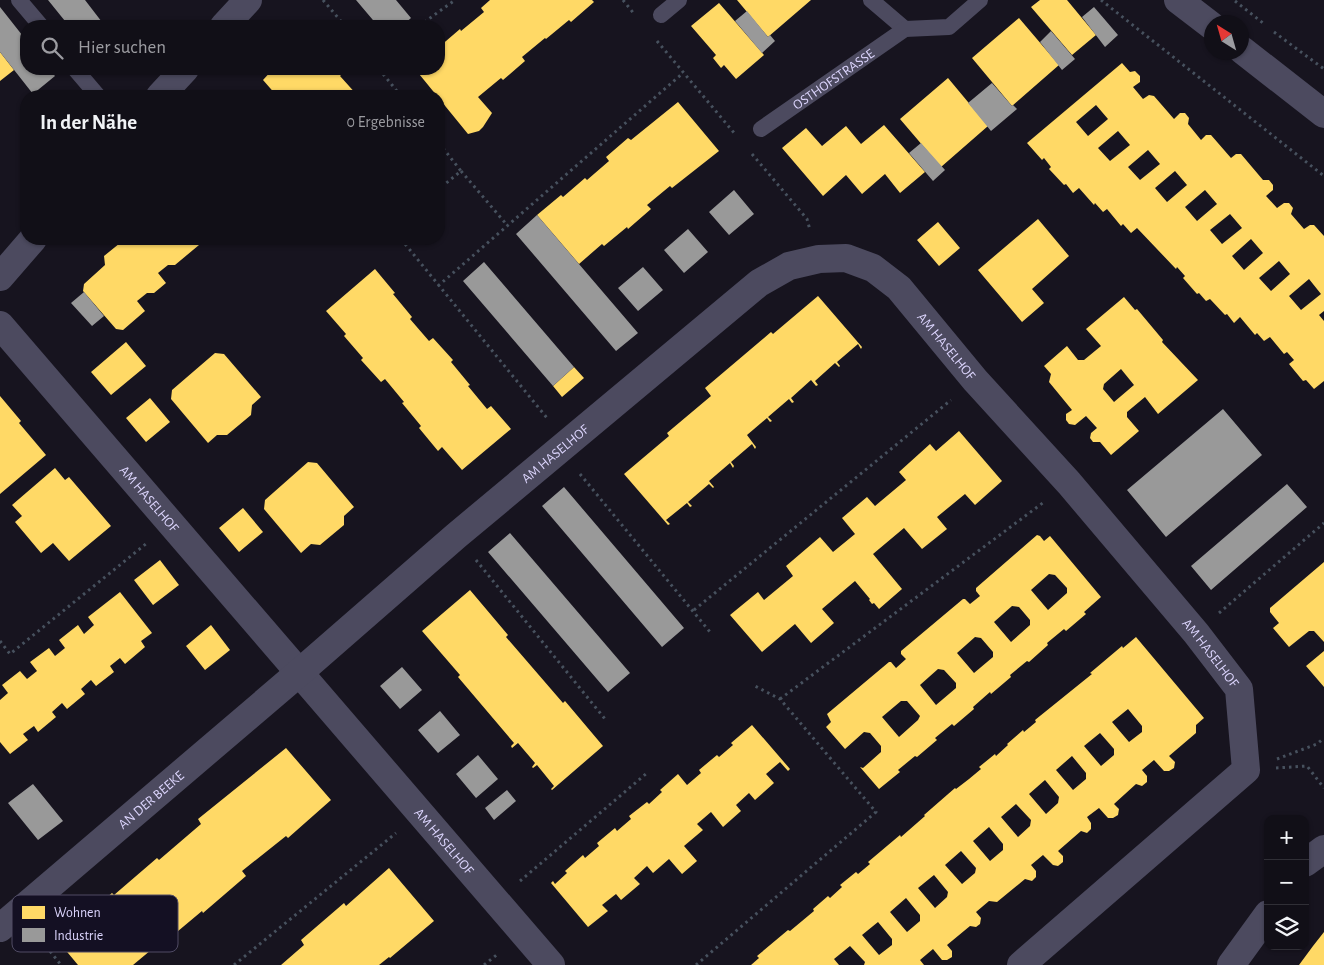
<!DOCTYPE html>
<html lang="de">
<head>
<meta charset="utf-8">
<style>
	body { margin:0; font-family:"Alegreya Sans",sans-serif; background:#1a1820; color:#f1f3f6 }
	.controls { position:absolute; right:15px; bottom:15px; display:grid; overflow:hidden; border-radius:10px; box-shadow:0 1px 4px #0004 }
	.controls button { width:45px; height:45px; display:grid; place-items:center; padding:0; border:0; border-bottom:1px solid #302f36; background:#110f17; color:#f1f3f6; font:25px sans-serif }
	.compass { position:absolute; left:1204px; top:15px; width:45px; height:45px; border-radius:50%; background:#110f17; box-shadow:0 1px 4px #0004; rotate:323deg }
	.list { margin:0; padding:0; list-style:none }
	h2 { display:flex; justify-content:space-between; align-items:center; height:65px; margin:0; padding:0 20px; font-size:21px }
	h2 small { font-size:16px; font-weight:400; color:#9c9ca1 }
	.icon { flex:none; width:28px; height:28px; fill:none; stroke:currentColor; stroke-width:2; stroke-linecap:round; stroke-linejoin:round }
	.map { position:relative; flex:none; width:1324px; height:965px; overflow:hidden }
	.search { position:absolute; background:#110f17; box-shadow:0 1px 4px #0004; left:20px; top:20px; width:425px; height:55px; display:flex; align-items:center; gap:12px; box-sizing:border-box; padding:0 18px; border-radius:20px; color:#9c9ca1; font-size:19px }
	.panel { position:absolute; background:#110f17; box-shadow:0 1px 4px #0004; left:20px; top:90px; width:425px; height:155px; border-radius:20px }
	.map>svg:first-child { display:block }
</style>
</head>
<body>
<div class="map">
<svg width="1324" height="965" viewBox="0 0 1324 965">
	<rect width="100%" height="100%" fill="#17141f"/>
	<path fill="#ffd966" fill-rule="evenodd" d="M490,0H592L594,2L571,22L569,20L546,39L545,38L522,57L525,61L503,80L501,78L478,97L492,113L483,127L479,131L468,134L415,69H439V47L460,29L461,31L484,12L481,8Z
		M737,0H811L768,37Z
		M1040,0H1067L1096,35L1072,55L1031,7Z
		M719,3L764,55L736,79L724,65L721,68L713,58L716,55L691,26Z
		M1019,18L1059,65L1012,106L972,58Z
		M0,52L14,70L0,81Z
		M1122,63L1130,72L1135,71L1140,76V82L1133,87L1143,99L1149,95L1154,96L1174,119L1180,113H1185L1189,118L1188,124L1201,140L1206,135H1211L1231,158L1236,154H1241L1263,180H1269L1273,185V190L1266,196L1277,208L1284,203H1289L1293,208L1291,214L1304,229L1310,225H1314L1324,236V311L1319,315L1324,321V381L1314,389L1306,380L1303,381L1289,364L1294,360L1287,352L1284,354L1270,337L1264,341L1257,333L1255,335L1240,317L1234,323L1227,314L1225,315L1210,299L1206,301L1199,293L1197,294L1183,278L1185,276L1177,267L1176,269L1137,228L1131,233L1123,224L1121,226L1107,209L1103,212L1095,203L1094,205L1079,188L1073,193L1066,184L1064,185L1049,169L1051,167L1044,158L1042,160L1027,143ZM1096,105L1108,119L1088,136L1076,122ZM1118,131L1130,145L1110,161L1098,148ZM1148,150L1160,164L1140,180L1128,167ZM1175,171L1187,185L1167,202L1155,188ZM1205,190L1217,204L1197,221L1185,207ZM1230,214L1242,228L1222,244L1210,230ZM1251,239L1263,253L1244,270L1232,256ZM1279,261L1290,274L1271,291L1259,278ZM1309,279L1321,294L1301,310L1289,296Z
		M273,69H337L342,74L340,76L358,96H277L263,80Z
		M948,78L988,126L941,167L900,119Z
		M678,102L719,151L672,188L670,186L647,205L651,209L628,229L627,227L604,246L602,244L579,264L537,215L561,195L563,197L585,178L587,180L609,161L606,157L628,138L631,140Z
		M884,125L925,172L900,193L885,174L862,194L846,175L823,196L782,148L806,128L822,146L846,126L861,144Z
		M1038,219L1069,256L1032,289L1044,303L1022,322L978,270Z
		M938,222L960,248L939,266L917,240Z
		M125,239H199V245L175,265H168L158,273L166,283L154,293H147L137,301L145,311L123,330L116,329L83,291L84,284L105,265L104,256Z
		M375,269L395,293L393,294L412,317L410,319L429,341L433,338L453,360L451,362L470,385L468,386L487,409L491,406L511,429L462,470L442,447L438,451L419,428L421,426L402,403L404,402L385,379L381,382L361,360L363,358L344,336L346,334L326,311Z
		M818,296L862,347L861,349L858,344L837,362L840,366L839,367L835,363L815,381L818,385L816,386L811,380L791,398L794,402L792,403L789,399L768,417L772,421L770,422L767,418L747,435L756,447L755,449L752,444L731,462L734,466L733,468L730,463L709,481L714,487L713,488L709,484L688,502L692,506L690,507L687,503L666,520L670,524L668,525L624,474L669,436L667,433L711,396L705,388L771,332L773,334Z
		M1124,297L1135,310L1137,309L1163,340L1162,342L1198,380L1158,414L1145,397L1127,412V417L1139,431L1111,455L1100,442H1093L1090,438L1091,433L1097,428L1086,416L1075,425L1069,424L1066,420V414L1072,410L1049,382L1051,374L1044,366L1067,346L1078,360H1084L1101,346L1086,329ZM1121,369L1134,385L1114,402L1103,389L1104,384Z
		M126,342L146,366L111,395L91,372Z
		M215,353L224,354L261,397L252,405L251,415L227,435H217L208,443L171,399L172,390Z
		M574,367L584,378L562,397L553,386Z
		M0,396L21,421L19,423L46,455L0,494Z
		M150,398L170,422L146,442L126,418Z
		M959,431L1002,481L975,505L965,494L937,517L947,529L922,549L904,528L873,554L902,589L879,609L874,603L872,604L869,600L870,599L855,581L822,609L834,623L811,643L795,624L762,652L730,615L758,592L764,600L793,576L786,566L820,537L833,552L855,534L842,518L867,497L875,506L906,480L899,472L930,444L936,451Z
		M308,462L317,463L354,507L344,516V525L320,545L311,544L301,553L264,509L265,500Z
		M55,468L65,480L69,477L111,526L69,561L53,543L41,553L15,522L22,516L12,505Z
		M243,508L263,532L239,552L219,528Z
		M1037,535L1040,536L1044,541L1050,536L1101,597L1084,612L1086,614L1066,631L1064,629L1047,643L1048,645L1029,662L1027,661L1010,675L1011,677L991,694L990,692L973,707L974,709L954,726L952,724L935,738L937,740L917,757L915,756L898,770L900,772L879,789L860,767L863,768L881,752V746L870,733L864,732L845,749L826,727L831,722L827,714L889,662H891L896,668L906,659L901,654V651L963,599H965L970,604L980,596L976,591V588ZM1049,574L1055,575L1067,588V593L1048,610L1031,590ZM1012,606L1019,607L1030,620V625L1011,642L994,622ZM975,637L981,638L993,652V657L974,673L957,653ZM938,669L944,670L956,683V688L936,705L920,685ZM901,701H907L920,716L918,720L899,737L882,717Z
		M160,560L179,585L153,605L134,580Z
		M1324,562V642L1314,631H1309L1289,647L1273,628L1279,623L1270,612V608Z
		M470,590L508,635L506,637L563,703L565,701L603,746L552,790L551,789L554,786L537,765L533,768L532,767L535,763L518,743L512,748L511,746L514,743L458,677L460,675L422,631Z
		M120,592L152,633L141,641L145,647L125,664L120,658L110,666L114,672L96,686L91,680L81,689L85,694L67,709L62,703L52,712L56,717L38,732L34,726L23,734L28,740L10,754L0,742V700L8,693L2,685L20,671L27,679L37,671L30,662L49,648L55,656L65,648L59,640L78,625L84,634L94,625L88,617Z
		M211,625L230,650L205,670L186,646Z
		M1136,637L1204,718L1196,725V733L1169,756L1175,762L1174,768L1169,771H1164L1154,760L1142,770L1147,776V782L1142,786L1136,784L1114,804L1119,809L1118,815L1113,818H1108L1099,808L1087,817L1091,823V829L1087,833L1081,831L1058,851L1063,856V862L1058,866L1053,865L1043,855L1031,865L1036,871V877L1032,881L1025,879L997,902L989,901L976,912L981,918L980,924L976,927L970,926L947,945L952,951V957L947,960H942L933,949L920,960L924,965H864L865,962L850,946L834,959L839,965H751L759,958L757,956L788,930L790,931L814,911L813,909L828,896L830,898L842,887L840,885L856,872L858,874L870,864L868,862L900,835L901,837L925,816L924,815L955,788L956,789L969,779L981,769L979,767L995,754L996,756L1008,745L1007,744L1023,730L1024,732L1036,722L1035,720L1092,674L1090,673L1122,646L1123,648ZM1128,709L1142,726V732L1129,742L1112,722ZM1100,733L1114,749V755L1101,766L1084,746ZM1072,756L1086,773V779L1073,790L1056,770ZM1045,780L1059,797L1058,803L1046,814L1029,794ZM1016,804L1031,820L1030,826L1018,837L1001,817ZM989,827L1003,844V850L990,861L973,841ZM961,851L976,868L975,873L962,884L945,865ZM934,875L948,892L947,897L935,908L918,888ZM906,898L920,915V921L907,932L890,912ZM878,922L892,939V945L879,955L862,935Z
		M1324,651V687L1306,666Z
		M752,725L790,769L788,771L780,762L766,774L774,783L755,800L749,793L736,805L741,811L723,827L711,812L697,824L703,830L684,846L697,861L682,874L669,859L653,873L647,866L634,878L640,884L621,900L616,894L602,905L608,911L588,927L551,883L553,881L555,884L567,873L565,871L583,855L585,858L599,846L597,843L615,828L617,831L631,819L629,816L647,802L649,804L662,792L660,790L678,774L687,785L701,773L699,770L717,755L719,757L733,745L731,743Z
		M286,748L331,800L288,838L286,836L242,871L246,876L203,913L202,911L159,947L157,945L133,965H78L58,941L70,931L68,930L112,893L114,895L157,858L159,860L201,824L198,819Z
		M389,868L434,921L390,958L389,957L379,965H281L304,945L301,940L344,903L346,906Z
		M1324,932V965H1299L1313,946Z"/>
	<path fill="#999" d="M48,0H85L105,26H69Z
		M356,0H396L411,18L402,26H378Z
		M0,7L26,40V69H49L55,76L33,94L0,52Z
		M1094,7L1118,35L1105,47L1082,17Z
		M747,11L768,37L770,35L775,41L762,53L735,21Z
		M1051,31L1075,59L1062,70L1040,42Z
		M992,83L1012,106L1013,105L1017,109L991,131L968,103Z
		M921,143L945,170L933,181L909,153Z
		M734,190L754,214L729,235L709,212Z
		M537,215L638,333L616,351L516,234Z
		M688,229L708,252L684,273L664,250Z
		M484,262L574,367L553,386L463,281Z
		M643,267L663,290L638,311L618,288Z
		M84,292L104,316L92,326L71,303Z
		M1223,409L1262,455L1166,537L1127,490Z
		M1287,484L1307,507L1211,590L1191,566Z
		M564,487L684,628L662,647L542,506Z
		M510,533L630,673L608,692L488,552Z
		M402,667L422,690L400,709L380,686Z
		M440,711L460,735L438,753L418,730Z
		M478,755L498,779L476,798L456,774Z
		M33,784L63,821L38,840L8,803Z
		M507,790L516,801L494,820L485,808Z"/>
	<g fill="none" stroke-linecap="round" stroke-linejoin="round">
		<path stroke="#47515e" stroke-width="3" stroke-dasharray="2.5 4" stroke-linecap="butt" d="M323,0L345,26
			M623,0L635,15
			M1101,0L1324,176
			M1235,1L1263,23
			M419,26L455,0
			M1274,32L1324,69
			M657,41L735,134
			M379,69L401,96
			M439,143L461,171L439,189
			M752,154L807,219L810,230
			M461,171L507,225
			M401,239L547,418
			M438,286L683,73
			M580,474L710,632
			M476,560L605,719
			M694,610L951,400
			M1219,613L1324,523
			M0,641L10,654L147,543
			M780,699L1044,502
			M1277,759L1317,744L1324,738
			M1276,768L1307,766L1324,788
			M520,881L647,773
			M38,936L61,965
			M234,965L396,833
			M484,965L499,953
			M696,965L876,812L780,699L755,686"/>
		<g stroke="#4c4a5f" stroke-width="16">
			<path d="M19,0L41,26"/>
			<path d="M871,0L905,29"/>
			<path d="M661,15L679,0"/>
			<path d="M75,69L98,96"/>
			<path id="s1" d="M761,129L905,29L949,27L980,0"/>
		</g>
		<g stroke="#4c4a5f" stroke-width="28">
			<path d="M224,26L248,0"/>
			<path d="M160,96L185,69"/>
			<path d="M0,277L33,239"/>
			<path id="s2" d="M0,325L551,965"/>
			<path d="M1305,863L1324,849"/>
			<path id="s3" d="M0,928L300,672L456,536L759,283L789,266L819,259L846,258L873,268L899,288L975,380L1069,483L1196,633L1239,689L1246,770L1021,965"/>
			<path d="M1231,965L1268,914"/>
		</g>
		<path stroke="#4c4a5f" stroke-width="28" d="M1178,0L1212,26
			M1242,50L1324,114"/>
	</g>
	<g text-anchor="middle" stroke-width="5" stroke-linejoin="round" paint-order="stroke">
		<g font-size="14" fill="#dbd4fc" stroke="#141023">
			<text dy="5" stroke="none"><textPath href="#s1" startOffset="88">OSTHOFSTRASSE</textPath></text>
			<text dy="5" stroke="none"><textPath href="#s3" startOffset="1225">AM HASELHOF</textPath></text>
			<text dy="5" stroke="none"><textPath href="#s3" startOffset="730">AM HASELHOF</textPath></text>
			<text dy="5" stroke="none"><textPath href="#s2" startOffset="229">AM HASELHOF</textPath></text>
			<text dy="5" stroke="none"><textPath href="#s3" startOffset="1630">AM HASELHOF</textPath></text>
			<text dy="5" stroke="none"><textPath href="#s3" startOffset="198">AN DER BEEKE</textPath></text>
			<text dy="5" stroke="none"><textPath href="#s2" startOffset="681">AM HASELHOF</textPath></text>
		</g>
	</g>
	<rect x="12" y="895" width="166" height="57" rx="8" fill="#141023" stroke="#504b64" stroke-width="1"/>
	<rect x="22" y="906" width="23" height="13" fill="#ffd966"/>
	<rect x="22" y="928" width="23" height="14" fill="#999"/>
	<g font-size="14" fill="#dbd4fc">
		<text x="54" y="917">Wohnen</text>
		<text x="54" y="940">Industrie</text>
	</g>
</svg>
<div class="controls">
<button>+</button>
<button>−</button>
<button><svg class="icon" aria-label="layers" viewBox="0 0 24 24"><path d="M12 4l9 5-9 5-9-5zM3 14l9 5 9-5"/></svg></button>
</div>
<svg class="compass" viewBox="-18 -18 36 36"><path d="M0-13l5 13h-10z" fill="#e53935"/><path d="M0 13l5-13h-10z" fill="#9c9ca1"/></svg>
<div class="search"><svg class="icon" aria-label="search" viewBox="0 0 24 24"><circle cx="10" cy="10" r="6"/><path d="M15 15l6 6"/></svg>Hier suchen</div>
<section class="panel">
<h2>In der Nähe<small>0 Ergebnisse</small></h2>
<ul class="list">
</ul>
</section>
</div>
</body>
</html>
